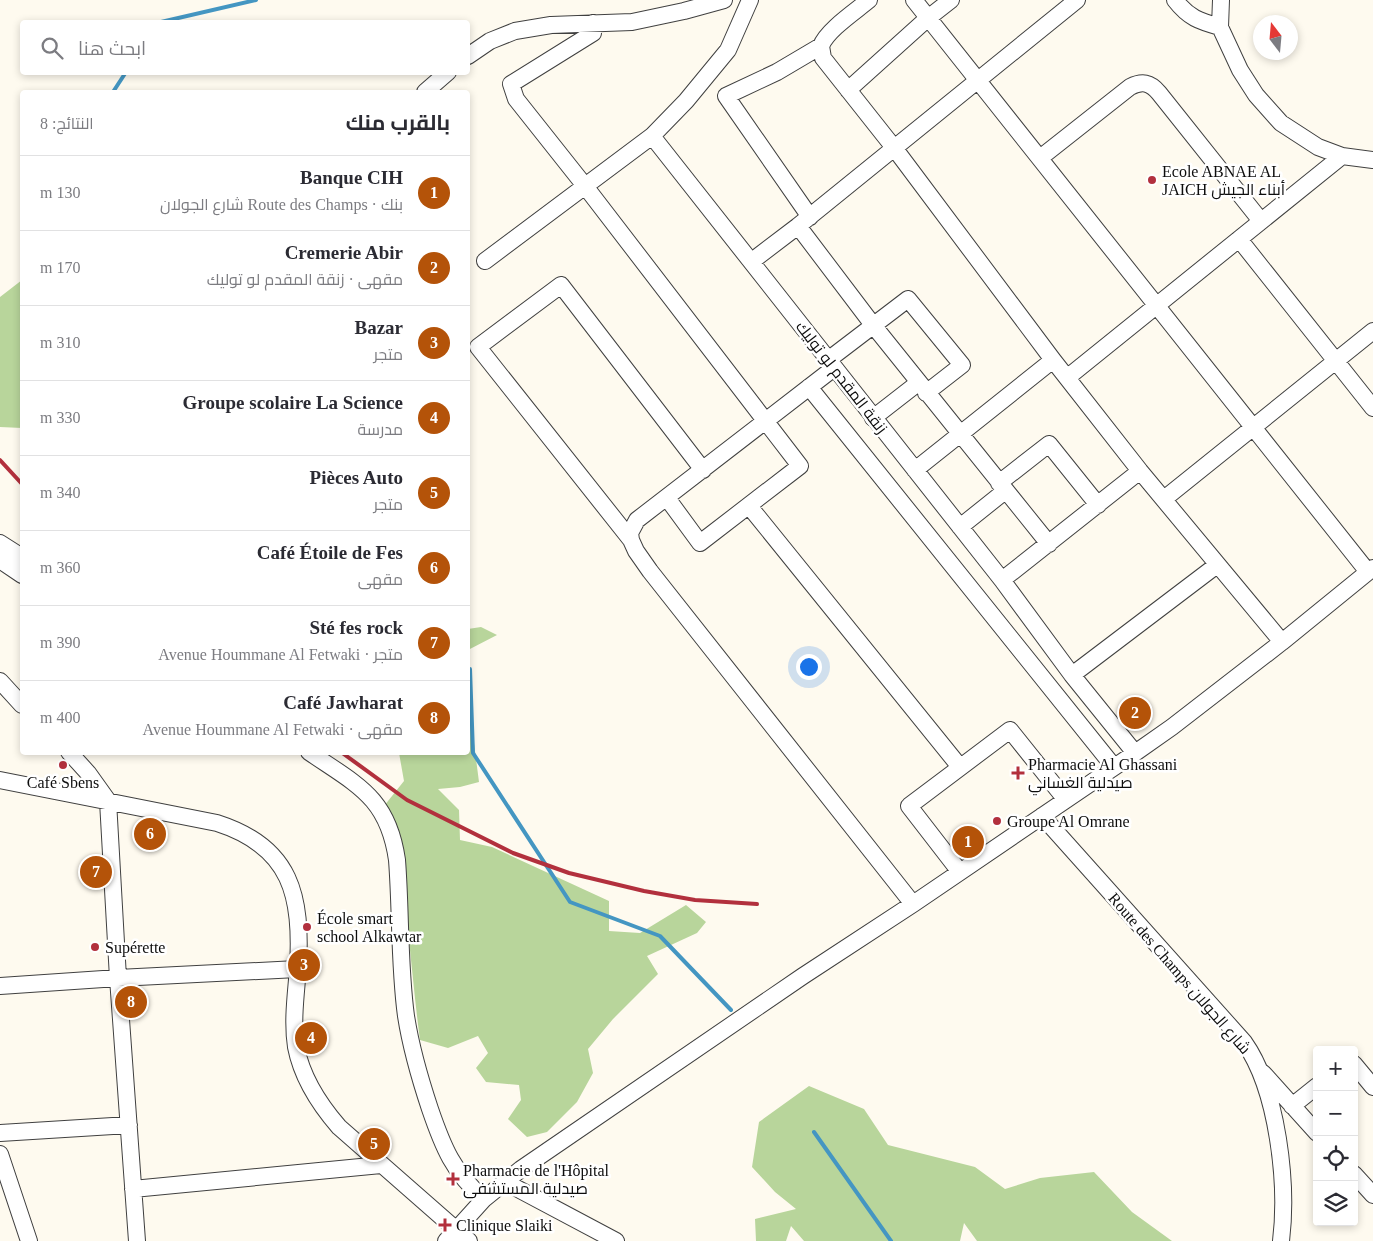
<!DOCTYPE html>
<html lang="ar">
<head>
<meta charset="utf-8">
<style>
	body { margin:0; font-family:"Times New Roman",Cairo,serif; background:#f2f2f3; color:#2b2b33; direction:rtl }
	.controls { position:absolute; right:15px; bottom:15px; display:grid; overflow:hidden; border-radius:5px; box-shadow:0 2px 8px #0003 }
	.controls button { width:45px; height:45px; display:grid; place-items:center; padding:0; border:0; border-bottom:1px solid #e1e1e2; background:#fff; color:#2b2b33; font:25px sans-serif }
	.compass { position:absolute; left:1253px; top:15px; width:45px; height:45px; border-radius:50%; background:#fff; box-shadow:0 2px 8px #0003; rotate:344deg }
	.you { position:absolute; left:808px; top:666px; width:18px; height:18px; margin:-12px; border:4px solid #fff; border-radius:50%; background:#1a73e8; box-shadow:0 0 0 8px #1a73e833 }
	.badge { display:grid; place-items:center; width:32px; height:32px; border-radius:50%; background:#b45309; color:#fff; font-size:16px; font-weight:700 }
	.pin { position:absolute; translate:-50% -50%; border:2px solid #fff; box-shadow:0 1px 5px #0006 }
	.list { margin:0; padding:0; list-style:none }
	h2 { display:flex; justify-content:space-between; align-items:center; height:65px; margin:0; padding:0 20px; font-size:21px }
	h2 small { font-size:16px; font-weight:400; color:#7c7c81 }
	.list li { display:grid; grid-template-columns:32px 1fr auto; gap:15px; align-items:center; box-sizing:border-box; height:75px; padding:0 20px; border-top:1px solid #e1e1e2 }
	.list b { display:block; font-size:19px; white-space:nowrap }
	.list p { margin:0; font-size:16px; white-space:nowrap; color:#7c7c81 }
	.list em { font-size:16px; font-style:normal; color:#7c7c81 }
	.icon { flex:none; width:28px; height:28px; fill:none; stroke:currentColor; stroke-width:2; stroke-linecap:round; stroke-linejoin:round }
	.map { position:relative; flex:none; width:1373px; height:1241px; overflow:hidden; direction:ltr }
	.search { position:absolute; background:#fff; box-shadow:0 2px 8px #0003; left:20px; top:20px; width:450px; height:55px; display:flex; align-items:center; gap:12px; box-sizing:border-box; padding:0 18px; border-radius:5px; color:#7c7c81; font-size:19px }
	.panel { position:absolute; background:#fff; box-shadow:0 2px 8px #0003; left:20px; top:90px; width:450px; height:665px; border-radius:5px; direction:rtl }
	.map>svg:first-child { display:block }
</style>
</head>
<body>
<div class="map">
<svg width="1373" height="1241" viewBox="0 0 1373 1241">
	<rect width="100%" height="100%" fill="#fefaef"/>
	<path fill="#b8d59b" d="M22,280V428L0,427V297Z
		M481,627L497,635L468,650V629Z
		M468,697L479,782L460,787L438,789L459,810L460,840L492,847L609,901V931L640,933L686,905L706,922L697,933L647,956L658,974L613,1019L588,1049L593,1073L577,1102L547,1132L527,1137L508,1119L521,1100L519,1085L486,1082L476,1068L488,1053L478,1036L448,1048L420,1040C413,988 410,936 401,884C397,858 390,832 384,806L404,781L399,753L468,752Z
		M809,1086L864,1109L888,1145L975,1167L1005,1189L1040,1178L1094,1172L1132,1212L1172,1241H977L964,1223L960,1241H804L791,1226L786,1241H756L755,1219L796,1209L775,1192L752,1167L759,1122Z"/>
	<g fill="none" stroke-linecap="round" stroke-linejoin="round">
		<path stroke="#4496c2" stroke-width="4" d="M161,22L256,0
			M113,92L126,72
			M468,669H470L473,753L570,902L660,936L731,1010
			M814,1132L891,1241"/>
		<g stroke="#404040" stroke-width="18">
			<path id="minor" d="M914,0L1368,572
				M1175,0C1189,18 1199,21 1220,27
				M1221,0L1220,27L1240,70L1256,95L1281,123L1318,147L1342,156L1373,160
				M593,23V33L511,84L516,99L585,186L800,466L700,543L667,498
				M821,46L823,58L895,149L1053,360L1140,471L1282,642
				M468,56L490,41L515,31L551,25L632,22L684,11L724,0
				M848,90L928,18L951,0
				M425,92L448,72
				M652,136L1002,580L1072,675L1135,753
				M1040,158L1130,87C1142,81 1150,82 1159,93L1261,221
				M810,217L726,96L777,72L821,46C827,30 856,11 869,0
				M798,226L873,325L1049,544
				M1239,239L1373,408
				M485,261L652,136L686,101L728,50L750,0
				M752,261L798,226L1077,0
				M828,360L908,299L962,365L926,393
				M1068,377L1342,156
				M809,387L1114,767
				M873,418L918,383
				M703,470L561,285L478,347L631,540L636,551L650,571L913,904
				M915,470L1053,360
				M999,483L1049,444L1098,505
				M1164,499L1373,331
				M749,506L960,767
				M960,527L1005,491
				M631,540L630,533L637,520L834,368
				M0,543L22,557
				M0,560L22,575
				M1002,580L1140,471
				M1072,675L1217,565
				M0,681L22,705
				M69,752L88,773L108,801L118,978L137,1241
				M309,752C357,785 388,797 397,860C401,912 399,965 406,1016C411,1048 420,1079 430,1109C443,1147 453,1172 484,1199
				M0,780L217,823C292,847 302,896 298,968C296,994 292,1021 296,1047C302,1078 319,1104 339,1127L469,1241
				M1042,816L1244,1042C1278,1090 1288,1184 1281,1241
				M960,872L909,806L1010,730L1066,800
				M0,986L118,978L297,969
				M1354,1064L1373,1087
				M1263,1073L1317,1133
				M1292,1106L1317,1086
				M0,1133L129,1125
				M0,1154L29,1241
				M1354,1174L1373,1195
				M505,1182L616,1241
				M133,1189L381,1165
				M446,1241L484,1199L521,1169L803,976L913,904L1135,753L1172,727L1282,642L1373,568"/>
		</g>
		<use href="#minor" stroke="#fff" stroke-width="16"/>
		<path stroke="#b2303d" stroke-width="4" d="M0,460L22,484
			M341,752L407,800L513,853L569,873L644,891L695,900L757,904"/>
	</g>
	<g fill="#b2303d" stroke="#fff" stroke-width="2">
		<circle cx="1152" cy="180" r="5"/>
		<circle cx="63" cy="765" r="5"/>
		<path d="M1015.5 765.5h5v5h5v5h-5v5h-5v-5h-5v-5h5z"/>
		<circle cx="997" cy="821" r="5"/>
		<circle cx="307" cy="927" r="5"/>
		<circle cx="95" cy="947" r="5"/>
		<path d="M450.5 1171.5h5v5h5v5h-5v5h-5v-5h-5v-5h5z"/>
		<path d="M442.5 1217.5h5v5h5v5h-5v5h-5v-5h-5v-5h5z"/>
	</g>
	<g text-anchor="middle" stroke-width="5" stroke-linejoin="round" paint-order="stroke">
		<g font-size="16" fill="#0d0d0d" stroke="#fff" text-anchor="start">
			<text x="1162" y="177">Ecole ABNAE AL<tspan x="1162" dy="18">JAICH أبناء الجيش</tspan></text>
			<text x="1028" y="770">Pharmacie Al Ghassani<tspan x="1028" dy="18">صيدلية الغساني</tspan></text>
			<text x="63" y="788" text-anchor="middle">Café Sbens</text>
			<text x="1007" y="827">Groupe Al Omrane</text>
			<text x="317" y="924">École smart<tspan x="317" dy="18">school Alkawtar</tspan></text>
			<text x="105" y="953">Supérette</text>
			<text x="463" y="1176">Pharmacie de l'Hôpital<tspan x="463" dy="18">صيدلية المستشفى</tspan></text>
			<text x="456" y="1231">Clinique Slaiki</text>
		</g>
		<g font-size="16" fill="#0d0d0d" stroke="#fff">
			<text transform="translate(842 377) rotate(52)" y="6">زنقة المقدم لو توليك</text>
			<text transform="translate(1180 973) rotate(49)" y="6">Route des Champs شارع الجولان</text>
		</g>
	</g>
</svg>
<div class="controls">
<button>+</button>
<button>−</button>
<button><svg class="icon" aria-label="locate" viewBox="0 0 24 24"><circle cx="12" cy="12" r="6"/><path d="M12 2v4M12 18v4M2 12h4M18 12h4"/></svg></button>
<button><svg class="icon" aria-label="layers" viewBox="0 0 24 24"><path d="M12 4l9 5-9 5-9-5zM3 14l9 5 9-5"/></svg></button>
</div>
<svg class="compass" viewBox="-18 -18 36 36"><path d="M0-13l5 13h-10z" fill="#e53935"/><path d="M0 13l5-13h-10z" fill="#7c7c81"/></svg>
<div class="you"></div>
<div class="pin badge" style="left:968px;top:842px">1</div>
<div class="pin badge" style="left:1135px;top:713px">2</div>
<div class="pin badge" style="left:304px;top:965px">3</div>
<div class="pin badge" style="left:311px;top:1038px">4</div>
<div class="pin badge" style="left:374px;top:1144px">5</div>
<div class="pin badge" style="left:150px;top:834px">6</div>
<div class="pin badge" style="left:96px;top:872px">7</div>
<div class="pin badge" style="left:131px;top:1002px">8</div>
<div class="search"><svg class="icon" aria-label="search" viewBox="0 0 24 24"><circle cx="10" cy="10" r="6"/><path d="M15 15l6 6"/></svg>ابحث هنا</div>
<section class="panel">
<h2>بالقرب منك<small>النتائج: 8</small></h2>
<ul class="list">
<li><span class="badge">1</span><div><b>Banque CIH</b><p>بنك · Route des Champs شارع الجولان</p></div><em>130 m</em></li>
<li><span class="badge">2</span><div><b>Cremerie Abir</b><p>مقهى · زنقة المقدم لو توليك</p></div><em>170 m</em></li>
<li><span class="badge">3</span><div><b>Bazar</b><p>متجر</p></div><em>310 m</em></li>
<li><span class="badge">4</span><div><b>Groupe scolaire La Science</b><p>مدرسة</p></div><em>330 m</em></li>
<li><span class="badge">5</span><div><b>Pièces Auto</b><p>متجر</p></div><em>340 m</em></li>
<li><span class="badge">6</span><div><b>Café Étoile de Fes</b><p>مقهى</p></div><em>360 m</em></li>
<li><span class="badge">7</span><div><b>Sté fes rock</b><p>متجر · Avenue Hoummane Al Fetwaki</p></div><em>390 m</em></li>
<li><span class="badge">8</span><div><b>Café Jawharat</b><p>مقهى · Avenue Hoummane Al Fetwaki</p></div><em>400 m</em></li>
</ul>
</section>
</div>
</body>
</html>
